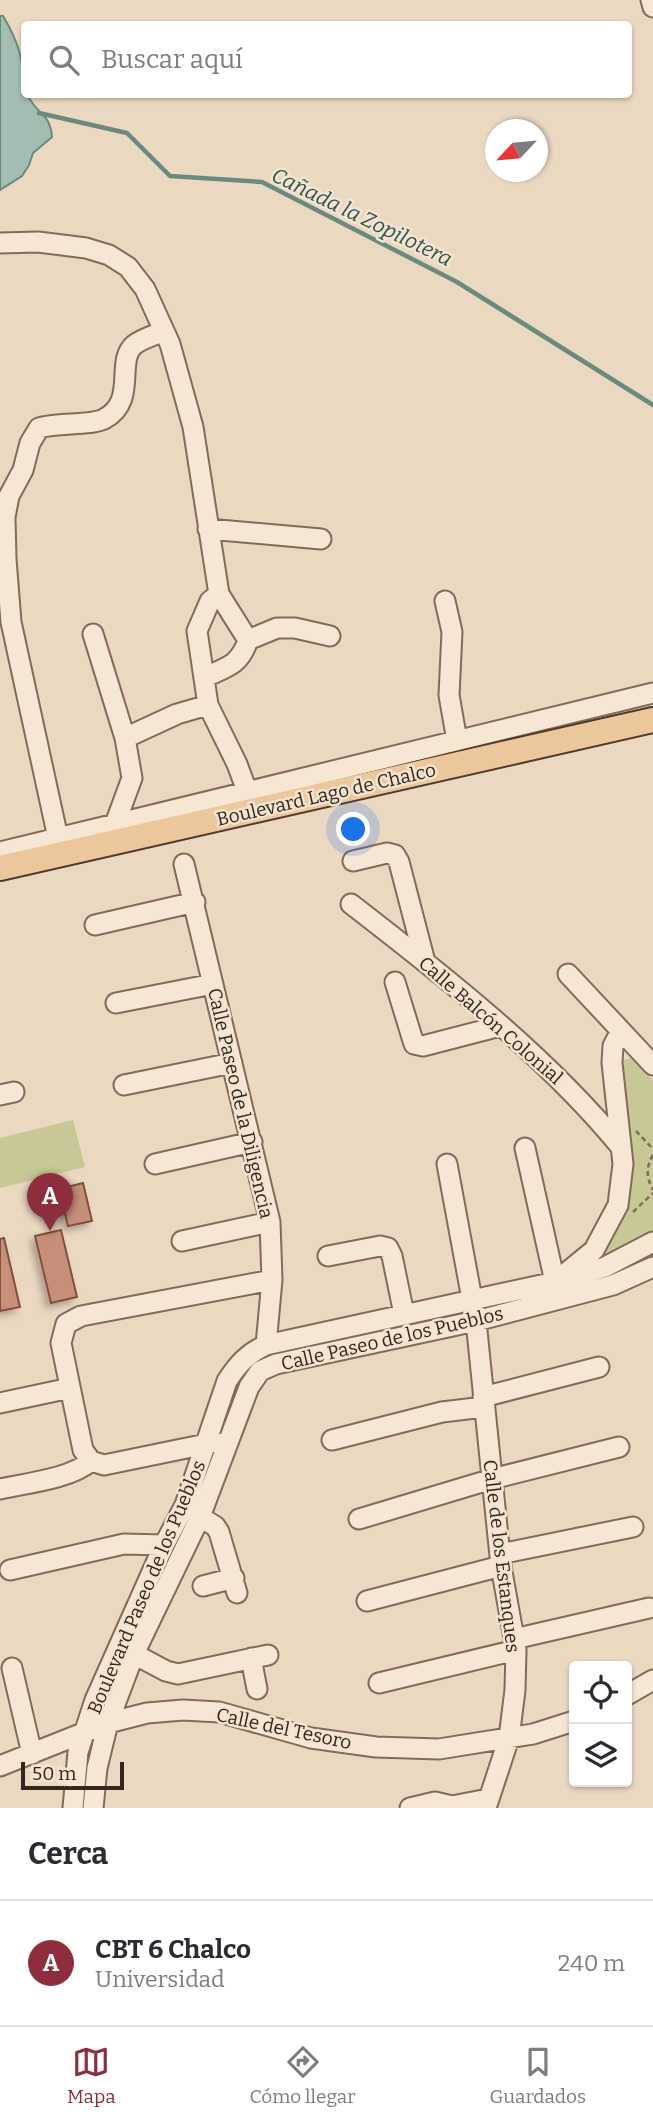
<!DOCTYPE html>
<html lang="es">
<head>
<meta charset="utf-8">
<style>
	body { margin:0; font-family:Bitter,serif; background:#f2f2f3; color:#2b2b33 }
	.controls { position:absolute; right:21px; bottom:21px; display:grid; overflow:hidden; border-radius:7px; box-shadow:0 2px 5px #0004 }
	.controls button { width:63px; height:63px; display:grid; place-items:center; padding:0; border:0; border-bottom:2px solid #e1e1e2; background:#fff; color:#2b2b33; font:35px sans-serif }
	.compass { position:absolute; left:485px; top:119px; width:63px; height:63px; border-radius:50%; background:#fff; box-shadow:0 2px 5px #0004; rotate:244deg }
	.scale { position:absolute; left:21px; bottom:18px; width:103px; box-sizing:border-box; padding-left:7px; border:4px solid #34251d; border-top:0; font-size:19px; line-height:24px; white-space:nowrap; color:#34251d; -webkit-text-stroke:5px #f3e4d0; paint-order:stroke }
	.you { position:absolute; left:354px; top:830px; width:24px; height:24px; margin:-18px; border:5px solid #fff; border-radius:50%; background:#1a73e8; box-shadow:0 0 0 10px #1a73e833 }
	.badge { display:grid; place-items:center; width:46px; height:46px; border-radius:50%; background:#8e2e3c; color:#fff; font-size:23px; font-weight:700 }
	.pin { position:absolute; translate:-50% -58px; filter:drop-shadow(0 2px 4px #0008) }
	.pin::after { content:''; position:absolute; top:37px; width:24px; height:21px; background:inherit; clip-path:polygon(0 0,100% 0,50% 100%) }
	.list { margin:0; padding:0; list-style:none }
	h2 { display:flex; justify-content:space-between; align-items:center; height:91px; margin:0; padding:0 28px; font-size:30px }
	h2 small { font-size:23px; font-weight:400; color:#7c7c81 }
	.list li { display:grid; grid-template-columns:46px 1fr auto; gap:21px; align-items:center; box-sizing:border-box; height:126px; padding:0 28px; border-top:2px solid #e1e1e2 }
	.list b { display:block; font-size:26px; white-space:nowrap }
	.list p { margin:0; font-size:23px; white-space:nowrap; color:#7c7c81 }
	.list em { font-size:23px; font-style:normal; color:#7c7c81 }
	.icon { flex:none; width:38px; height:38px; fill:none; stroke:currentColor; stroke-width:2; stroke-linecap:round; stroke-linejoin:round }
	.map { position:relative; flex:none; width:653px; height:1808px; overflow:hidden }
	.search { position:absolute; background:#fff; box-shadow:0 2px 5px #0004; left:21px; right:21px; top:21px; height:77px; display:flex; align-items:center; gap:18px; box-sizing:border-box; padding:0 24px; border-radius:7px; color:#7c7c81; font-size:26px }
	.sheet { height:217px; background:#fff }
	nav { display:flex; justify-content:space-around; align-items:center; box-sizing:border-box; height:98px; border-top:2px solid #e1e1e2; background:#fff; font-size:19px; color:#7c7c81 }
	nav a { display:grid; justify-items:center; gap:4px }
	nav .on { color:#8e2e3c }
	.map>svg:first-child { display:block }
</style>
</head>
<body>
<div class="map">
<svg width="653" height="1808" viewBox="0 0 653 1808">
	<defs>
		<filter id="shadow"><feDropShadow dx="-4.5" dy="4.5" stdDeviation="3.5" flood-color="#0004"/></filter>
	</defs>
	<rect width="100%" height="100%" fill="#ebd8c1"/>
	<path fill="#c8c796" d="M630,1058L653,1080V1238L611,1260L604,1249L623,1213L618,1063Z
		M73,1120L85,1167L0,1188V1138Z"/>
	<path fill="#a4bdb2" stroke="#6b8a7e" stroke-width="2" d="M0,16H3C20,44 24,63 24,94L28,95C36,115 50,112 52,137L33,153L29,165L22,176L0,190Z"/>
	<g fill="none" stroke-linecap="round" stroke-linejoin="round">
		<path stroke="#6b8a7e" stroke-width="4.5" d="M39,113L127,133L170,176L262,182L457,282L653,405"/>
	</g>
	<path fill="#c78e79" stroke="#815141" stroke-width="2" filter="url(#shadow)" d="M83,1183L92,1221L68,1226L59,1189Z
		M61,1230L77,1297L51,1303L35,1236Z
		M4,1238L20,1307L0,1311V1239Z"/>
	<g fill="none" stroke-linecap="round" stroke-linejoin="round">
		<g stroke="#836a5a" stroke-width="23">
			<path id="minor" d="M651,0L653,7
				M0,243L38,242L86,248L109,255L128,267L145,289L170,344L193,427L219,594L210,601L197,631L208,705L237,764L247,791
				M208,529L321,539
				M219,594L248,640
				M445,601L452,632L449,695L457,741
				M93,634L125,738L132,778L115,824
				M205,677C227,667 240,665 248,640L277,628H295L330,636
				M125,738L177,714L208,705
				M58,838L11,622L6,559L5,517L9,496L23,470L30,443L39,428C57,422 90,426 104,419C138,401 115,362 134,345C141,339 155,335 164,331
				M0,852L653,693
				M353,861L387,853L395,855L399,862L425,962
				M184,864L270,1222L272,1280L266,1345
				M351,904C443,975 546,1056 620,1146
				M95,925L195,902
				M568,974L653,1065
				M395,982L414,1044L423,1046L500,1026
				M116,1003L213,984
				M124,1085L232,1063
				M0,1095L14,1092
				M525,1148L555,1282L594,1250L618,1205L623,1164L612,1063L613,1046L621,1031
				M155,1164L252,1142
				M447,1164L476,1321L501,1566L516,1650L515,1690L509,1738L486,1808
				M182,1241L270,1222
				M328,1256L380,1246L388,1248L392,1256L404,1314
				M483,1397L599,1367
				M0,1403L70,1388
				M332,1440L442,1412L484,1407
				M216,1442L104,1465L91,1461L83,1450L61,1343L66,1324L81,1316L272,1280
				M0,1489C27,1483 70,1479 91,1461
				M200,1517L215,1526L219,1532L237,1593
				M359,1519L492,1479L619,1447
				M500,1554L633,1527
				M10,1570L124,1544L164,1545
				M203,1586L234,1578
				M367,1601L501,1566
				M514,1639L649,1608
				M134,1654L166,1671L178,1674L268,1655
				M251,1658L257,1689
				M12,1668L32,1754
				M379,1683L516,1650
				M627,1695L653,1680
				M0,1766L108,1723L147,1713L183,1710L219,1712L311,1738L376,1747L439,1749L533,1734L574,1721
				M73,1808L78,1752L95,1700L164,1545L185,1505L227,1381C238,1364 248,1353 266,1345L555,1282L605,1267L653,1242
				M93,1808L97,1768L108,1723L134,1654L200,1517L249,1387L260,1371L276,1364L476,1321L613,1285L653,1267
				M410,1808L435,1802L452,1806L488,1799"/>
		</g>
		<g stroke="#51392e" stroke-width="28">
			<path id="major" d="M0,868L653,720"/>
		</g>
		<path stroke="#836a5a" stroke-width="2.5" stroke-dasharray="5 3.5" stroke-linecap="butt" d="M636,1131L653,1149
			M653,1155C646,1167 646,1177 653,1190
			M633,1212L653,1193"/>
		<use href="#minor" stroke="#f6e7d4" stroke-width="19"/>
		<use href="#major" stroke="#ecc79b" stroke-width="24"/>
	</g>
	<g text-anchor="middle" stroke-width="5" stroke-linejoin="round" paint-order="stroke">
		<g font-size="19" fill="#34251d" stroke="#f3e4d0">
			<text transform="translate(326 794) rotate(-13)" y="7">Boulevard Lago de Chalco</text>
			<text transform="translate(491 1020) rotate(41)" y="7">Calle Balcón Colonial</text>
			<text transform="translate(241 1103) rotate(77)" y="7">Calle Paseo de la Diligencia</text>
			<text transform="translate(392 1338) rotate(-13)" y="7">Calle Paseo de los Pueblos</text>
			<text transform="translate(502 1556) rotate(83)" y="7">Calle de los Estanques</text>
			<text transform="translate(146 1587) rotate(-67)" y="7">Boulevard Paseo de los Pueblos</text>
			<text transform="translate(284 1728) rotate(12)" y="7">Calle del Tesoro</text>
		</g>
		<g font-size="21" font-style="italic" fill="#2d534b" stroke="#f3e4d0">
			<text transform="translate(362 217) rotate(26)" y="7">Cañada la Zopilotera</text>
		</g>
	</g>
</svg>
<div class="controls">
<button><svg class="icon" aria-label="locate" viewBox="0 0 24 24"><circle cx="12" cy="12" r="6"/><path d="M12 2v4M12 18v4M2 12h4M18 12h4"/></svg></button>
<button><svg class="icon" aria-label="layers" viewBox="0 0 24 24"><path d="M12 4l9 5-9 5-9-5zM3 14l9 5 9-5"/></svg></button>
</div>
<svg class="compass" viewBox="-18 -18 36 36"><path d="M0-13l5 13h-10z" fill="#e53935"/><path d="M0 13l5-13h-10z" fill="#7c7c81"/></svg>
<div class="scale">50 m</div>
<div class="you"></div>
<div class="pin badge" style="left:50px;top:1231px">A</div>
<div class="search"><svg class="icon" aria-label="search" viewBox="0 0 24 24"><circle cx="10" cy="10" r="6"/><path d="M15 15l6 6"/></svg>Buscar aquí</div>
</div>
<section class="sheet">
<h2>Cerca<small></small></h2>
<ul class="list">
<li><span class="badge">A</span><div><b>CBT 6 Chalco</b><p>Universidad</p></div><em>240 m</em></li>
</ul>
</section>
<nav>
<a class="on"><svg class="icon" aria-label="map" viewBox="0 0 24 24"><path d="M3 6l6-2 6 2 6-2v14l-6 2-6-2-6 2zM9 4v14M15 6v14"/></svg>Mapa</a>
<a><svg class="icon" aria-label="directions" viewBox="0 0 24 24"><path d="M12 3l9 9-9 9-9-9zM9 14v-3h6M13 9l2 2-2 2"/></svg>Cómo llegar</a>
<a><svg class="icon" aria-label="saved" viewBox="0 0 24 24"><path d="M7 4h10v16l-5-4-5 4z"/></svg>Guardados</a>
</nav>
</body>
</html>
